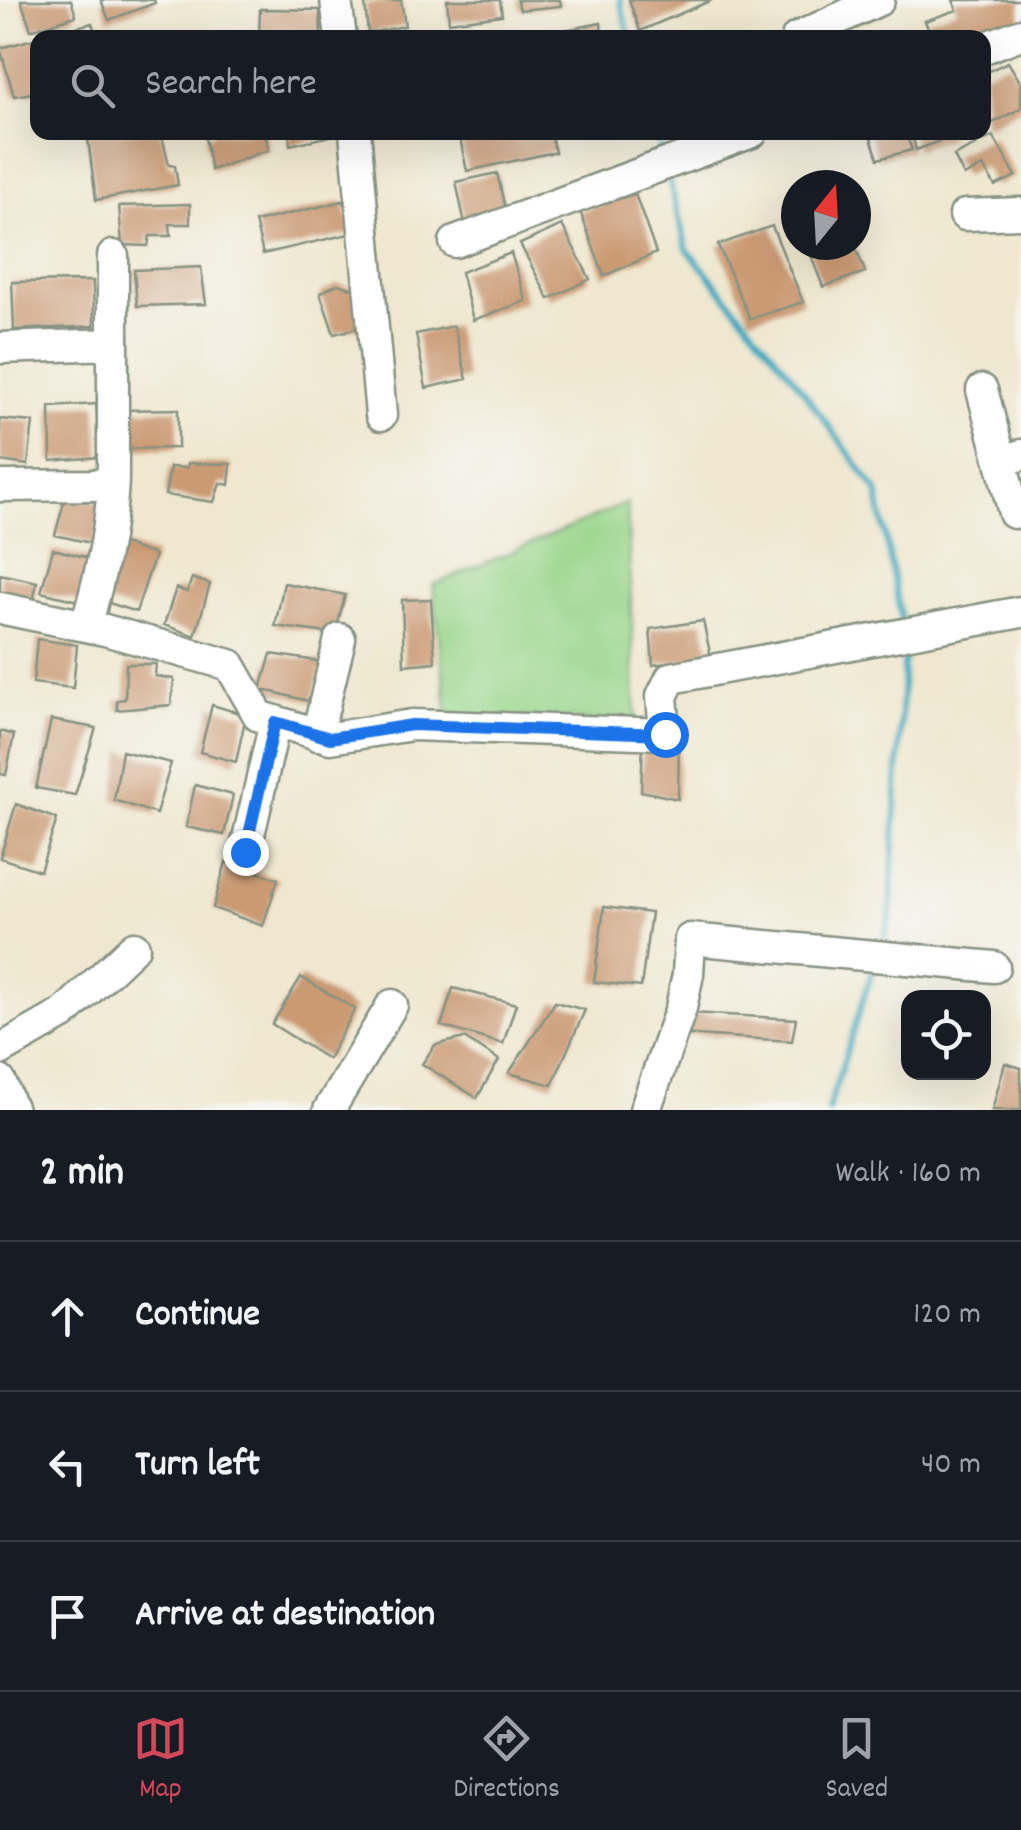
<!DOCTYPE html>
<html lang="en">
<head>
<meta charset="utf-8">
<style>
	body { margin:0; font-family:Dekko,sans-serif; background:#20242c; color:#f1f3f6 }
	.controls { position:absolute; right:30px; bottom:30px; display:grid; overflow:hidden; border-radius:20px; box-shadow:0 10px 40px #0002 }
	.controls button { width:90px; height:90px; display:grid; place-items:center; padding:0; border:0; border-bottom:2px solid #363941; background:#171b24; color:#f1f3f6; font:50px sans-serif }
	.compass { position:absolute; left:781px; top:170px; width:90px; height:90px; border-radius:50%; background:#171b24; box-shadow:0 10px 40px #0002; rotate:18deg }
	.stop { position:absolute; width:30px; height:30px; margin:-22px; border:8px solid #1a73e8; border-radius:50%; background:#fff }
	.stop.end { background:#1a73e8; border-color:#fff; box-shadow:0 2px 10px #0008 }
	.list { margin:0; padding:0; list-style:none }
	h2 { display:flex; justify-content:space-between; align-items:center; height:130px; margin:0; padding:0 40px; font-size:42px }
	h2 small { font-size:32px; font-weight:400; color:#9ea1a6 }
	.list li { display:grid; grid-template-columns:65px 1fr auto; gap:30px; align-items:center; box-sizing:border-box; height:150px; padding:0 40px; border-top:2px solid #363941 }
	.list b { display:block; font-size:38px; white-space:nowrap }
	.list em { font-size:32px; font-style:normal; color:#9ea1a6 }
	.icon { flex:none; width:55px; height:55px; fill:none; stroke:currentColor; stroke-width:2; stroke-linecap:round; stroke-linejoin:round }
	.map { position:relative; flex:none; width:1021px; height:1110px; overflow:hidden }
	.search { position:absolute; background:#171b24; box-shadow:0 10px 40px #0002; left:30px; right:30px; top:30px; height:110px; display:flex; align-items:center; gap:25px; box-sizing:border-box; padding:0 35px; border-radius:20px; color:#9ea1a6; font-size:38px }
	.sheet { height:580px; background:#171b24 }
	nav { display:flex; justify-content:space-around; align-items:center; box-sizing:border-box; height:140px; border-top:2px solid #363941; background:#171b24; font-size:28px; color:#9ea1a6 }
	nav a { display:grid; justify-items:center; gap:5px }
	nav .on { color:#d1495b }
	.map>svg:first-child { display:block }
</style>
</head>
<body>
<div class="map">
<svg width="1021" height="1110" viewBox="0 0 1021 1110">
	<rect width="100%" height="100%" fill="#f6f6f2"/>
	<filter id="ink" filterUnits="userSpaceOnUse"><feTurbulence type="fractalNoise" baseFrequency=".01" numOctaves="2"/><feDisplacementMap in="SourceGraphic" scale="20" xChannelSelector="R" yChannelSelector="G"/><feConvolveMatrix kernelMatrix="1 2 1 2 8 2 1 2 1" color-interpolation-filters="sRGB"/></filter>
	<filter id="wash" filterUnits="userSpaceOnUse"><feTurbulence type="fractalNoise" baseFrequency=".0048" numOctaves="4" result="noise"/><feDisplacementMap in="SourceGraphic" scale="40" xChannelSelector="R" yChannelSelector="G"/><feGaussianBlur stdDeviation="2.25" result="paint"/><feColorMatrix in="noise" values="0 0 0 0 0 0 0 0 0 0 0 0 0 0 0 0 0 1.4 0 .05"/><feComposite in="paint" operator="in"/></filter>
	<g filter="url(#wash)">
		<rect width="100%" height="100%" fill="#efe7cf"/>
		<path fill="#98d589" stroke="#5c895e" stroke-width="2.5" d="M627,503L636,722L448,716L433,585Z"/>
		<g fill="none" stroke-linecap="round" stroke-linejoin="round">
			<path stroke="#3fa9be" stroke-width="6" d="M620,0L630,38
				M656,132L662,155
				M667,172L687,249L792,376L877,491L902,624
				M881,947L890,918L905,641
				M828,1110L875,963"/>
		</g>
		<g id="blocks">
			<path fill="#ca9a73" d="M21,0H71L76,16L31,30Z
				M101,0H154L155,3L109,20Z
				M401,0L405,26L368,33L365,4Z
				M447,0H500L502,15L449,22Z
				M517,0H560L561,6L520,10Z
				M629,0H712L640,31Z
				M953,0H1021V20L981,38H932L925,21L957,10Z
				M260,9L320,10L321,38H259Z
				M92,23L97,38H43V36Z
				M601,23L602,38H549L548,33Z
				M38,38V92L14,96L0,48Z
				M1008,62L1021,83V108L987,126L984,119V73Z
				M87,132H161L169,165L175,166L178,185L96,200Z
				M217,132H265L269,150L211,170L205,137Z
				M289,132H340V134L290,145Z
				M468,132H550L555,152L467,171L459,134Z
				M869,132H905L912,150L878,159Z
				M911,132H948L950,137L916,150Z
				M993,136L1016,176L995,186L983,166L964,176L954,156Z
				M497,173L506,212L465,224L456,182Z
				M635,194L656,253L604,276L580,211Z
				M343,201L353,233L263,254L255,222Z
				M190,204V224H170L171,236H150L148,246L122,245L119,206Z
				M562,225L590,279L549,299L520,244Z
				M772,226L803,302L750,319L718,245Z
				M807,245H855L865,272L823,287Z
				M511,253L526,301L473,320L461,272Z
				M201,267L206,304L137,306L134,270Z
				M93,281L94,326L14,330L12,282Z
				M338,284L354,289L366,326L334,334L320,293Z
				M454,326L467,379L426,388L416,334Z
				M96,404L100,457L51,461L50,407Z
				M178,409V448L121,449L123,410Z
				M0,419L33,422L28,465L0,461Z
				M188,463L231,464L229,485L220,483L214,502L165,495L170,467L187,468Z
				M66,495L102,503L95,544L55,535Z
				M120,543L155,555L136,612L103,601Z
				M53,549L93,559L82,602L41,592Z
				M0,574L37,582L33,602L0,598Z
				M192,578L210,584L195,636L164,625L176,588L187,592Z
				M284,583L345,595L335,634L275,626Z
				M431,599L435,662L404,665L402,600Z
				M703,621L711,657L653,665L650,629Z
				M37,639L77,645L73,688L33,683Z
				M271,654L323,662L312,702L261,689Z
				M126,664H156L155,676L174,679L171,705L117,710V700L125,699Z
				M212,705L246,715L236,762L200,752Z
				M51,720L96,728L75,795L36,788Z
				M0,731L14,735L6,775L0,774Z
				M679,737L678,799L641,791L643,742Z
				M122,751L171,763L156,814L114,800Z
				M195,785L233,795L224,835L186,827Z
				M16,804L57,819L40,871L0,858Z
				M226,862L278,879L263,926L213,908Z
				M604,907L651,913L641,987L594,982Z
				M301,977L355,1009L328,1059L272,1024Z
				M453,988L516,1004L503,1044L441,1026Z
				M555,1002L585,1010L552,1085L509,1073Z
				M691,1013L796,1019L792,1041L680,1034Z
				M464,1038L499,1060L477,1098L422,1064L435,1045Z
				M1005,1063L1021,1068V1110H992Z"/>
		</g>
	</g>
	<g filter="url(#ink)">
		<use href="#blocks" fill-opacity="0" stroke="#879282" stroke-width="2.5"/>
		<g fill="none" stroke-linecap="round" stroke-linejoin="round">
			<g stroke="#879282" stroke-width="35">
				<path id="minor" d="M336,0L341,38
					M797,38L879,0
					M984,48L1021,34
					M355,132L381,415
					M965,215L1021,213
					M455,242L752,132
					M0,348L113,344
					M982,390L1001,461
					M0,486L94,485L113,480V256
					M1014,513L1001,461L1021,455
					M0,608L105,630L230,665L259,716L330,738L412,725L665,734L662,696L671,678L1021,612
					M86,626C100,577 111,531 113,480
					M317,735L340,639
					M245,852L275,722
					M0,1050L63,1014L134,947
					M0,1081L12,1110
					M329,1110L392,1005
					M645,1110L681,1008L688,974L690,939L994,967"/>
			</g>
			<use href="#minor" stroke="#fff" stroke-width="30"/>
		</g>
	</g>
	<g fill="none" stroke-linecap="round" stroke-linejoin="round" filter="url(#ink)">
		<path stroke="#1a73e8" stroke-width="12" d="M245,852L275,722L330,738L412,725L665,734"/>
	</g>
</svg>
<div class="controls">
<button><svg class="icon" aria-label="locate" viewBox="0 0 24 24"><circle cx="12" cy="12" r="6"/><path d="M12 2v4M12 18v4M2 12h4M18 12h4"/></svg></button>
</div>
<svg class="compass" viewBox="-18 -18 36 36"><path d="M0-13l5 13h-10z" fill="#e53935"/><path d="M0 13l5-13h-10z" fill="#9ea1a6"/></svg>
<div class="stop" style="left:665px;top:734px"></div>
<div class="stop end" style="left:245px;top:852px"></div>
<div class="search"><svg class="icon" aria-label="search" viewBox="0 0 24 24"><circle cx="10" cy="10" r="6"/><path d="M15 15l6 6"/></svg>Search here</div>
</div>
<section class="sheet">
<h2>2 min<small>Walk · 160 m</small></h2>
<ul class="list">
<li><svg class="icon" aria-label="ahead" viewBox="0 0 24 24"><path d="M12 20V5M6 11l6-6 6 6"/></svg><div><b>Continue</b></div><em>120 m</em></li>
<li><svg class="icon" aria-label="left" viewBox="0 0 24 24"><path d="M17 20v-9H6M10 6l-5 5 5 5"/></svg><div><b>Turn left</b></div><em>40 m</em></li>
<li><svg class="icon" aria-label="arrive" viewBox="0 0 24 24"><path d="M6 21V4h12l-3 4 3 4H6"/></svg><div><b>Arrive at destination</b></div></li>
</ul>
</section>
<nav>
<a class="on"><svg class="icon" aria-label="map" viewBox="0 0 24 24"><path d="M3 6l6-2 6 2 6-2v14l-6 2-6-2-6 2zM9 4v14M15 6v14"/></svg>Map</a>
<a><svg class="icon" aria-label="directions" viewBox="0 0 24 24"><path d="M12 3l9 9-9 9-9-9zM9 14v-3h6M13 9l2 2-2 2"/></svg>Directions</a>
<a><svg class="icon" aria-label="saved" viewBox="0 0 24 24"><path d="M7 4h10v16l-5-4-5 4z"/></svg>Saved</a>
</nav>
</body>
</html>
